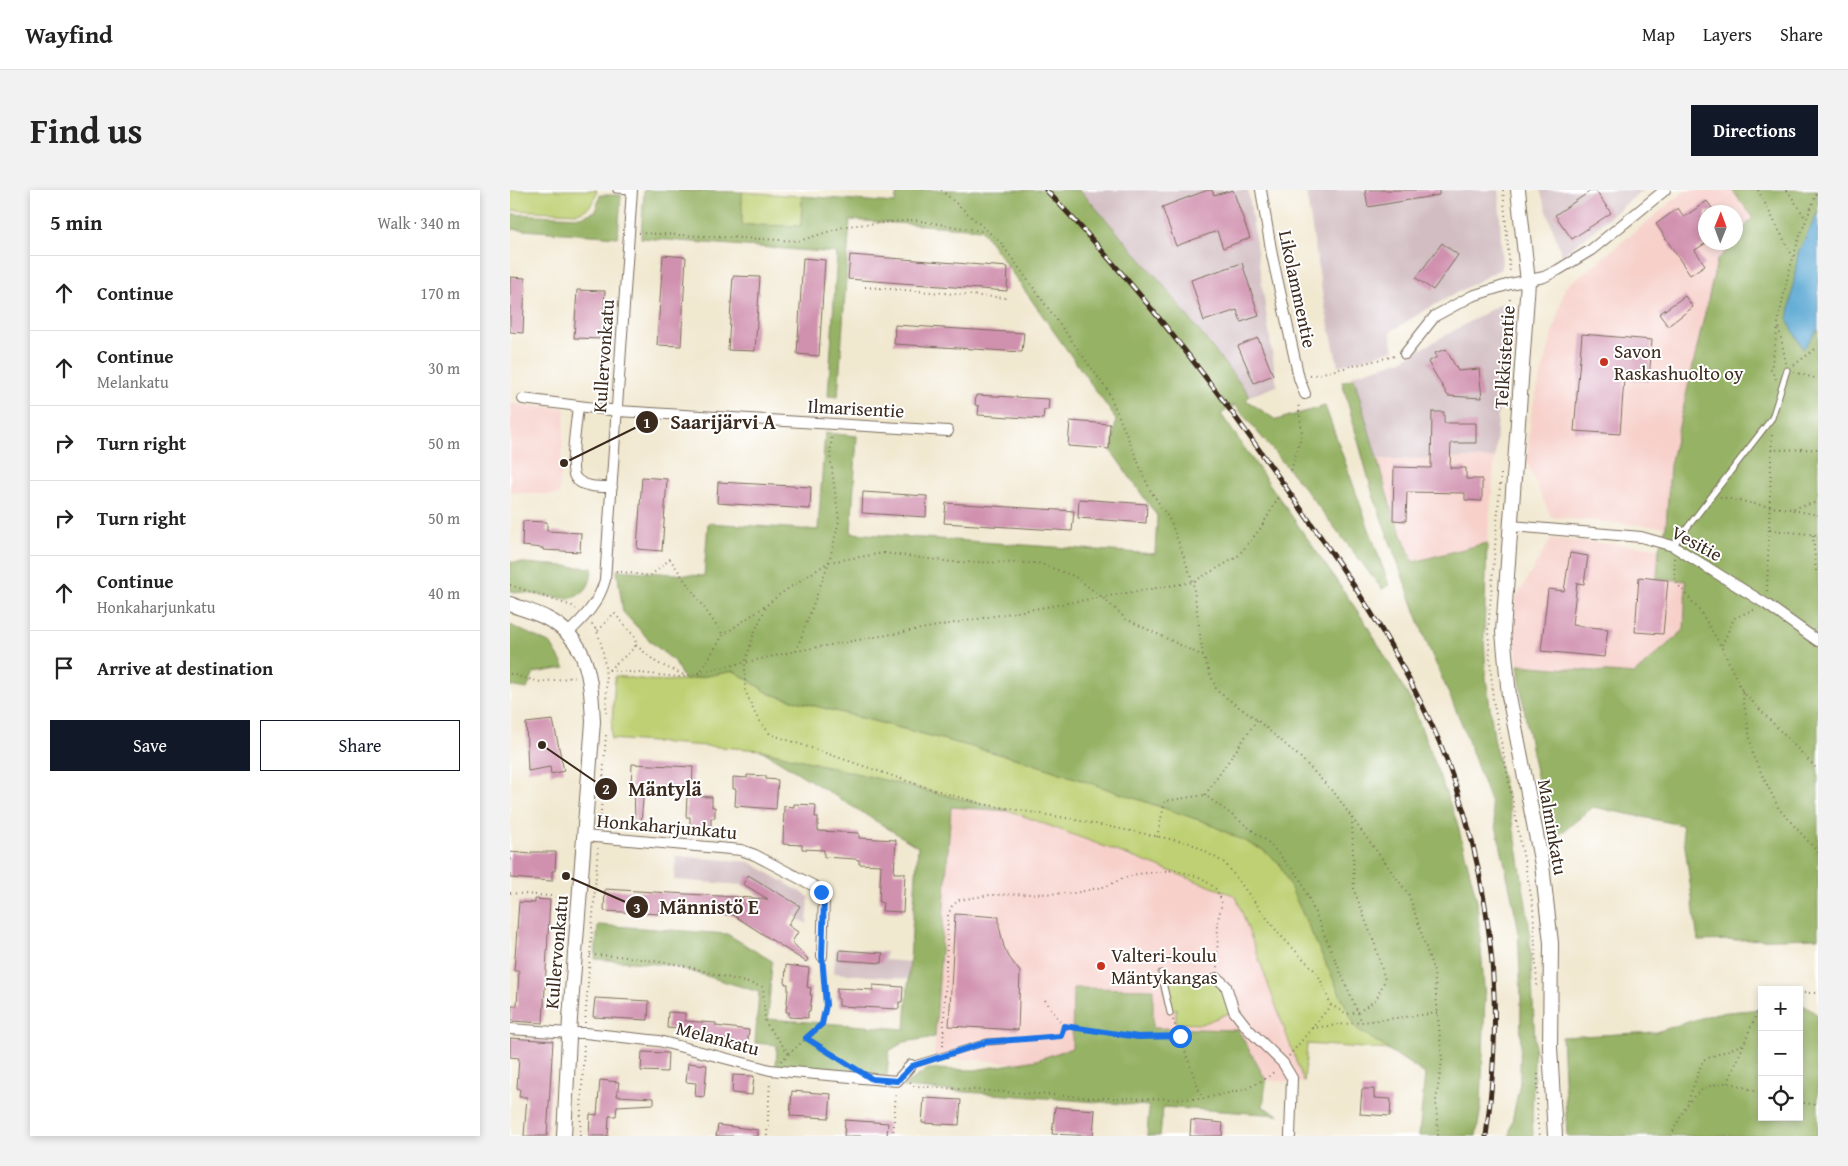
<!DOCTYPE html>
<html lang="en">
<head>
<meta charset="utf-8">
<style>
	body { margin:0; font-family:"Gentium Book Plus",serif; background:#f2f2f2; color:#222 }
	.controls { position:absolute; right:15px; bottom:15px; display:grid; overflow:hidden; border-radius:0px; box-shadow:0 2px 8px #0003 }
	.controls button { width:45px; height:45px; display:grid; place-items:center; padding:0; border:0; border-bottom:1px solid #e0e0e0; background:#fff; color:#222; font:25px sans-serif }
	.compass { position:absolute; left:1188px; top:15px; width:45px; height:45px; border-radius:50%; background:#fff; box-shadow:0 2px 8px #0003; rotate:1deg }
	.stop { position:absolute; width:15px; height:15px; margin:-11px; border:4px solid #1a73e8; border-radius:50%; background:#fff }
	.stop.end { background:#1a73e8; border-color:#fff; box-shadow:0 1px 5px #0008 }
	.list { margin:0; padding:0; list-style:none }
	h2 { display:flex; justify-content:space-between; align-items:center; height:65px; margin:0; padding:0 20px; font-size:21px }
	h2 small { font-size:16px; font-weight:400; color:#767676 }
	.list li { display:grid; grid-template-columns:32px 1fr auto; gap:15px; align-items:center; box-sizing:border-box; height:75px; padding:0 20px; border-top:1px solid #e0e0e0 }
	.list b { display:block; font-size:19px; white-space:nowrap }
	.list p { margin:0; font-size:16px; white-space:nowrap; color:#767676 }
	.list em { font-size:16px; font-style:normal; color:#767676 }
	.actions { display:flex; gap:10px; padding:15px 20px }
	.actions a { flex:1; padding:11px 0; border:1px solid #111827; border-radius:0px; text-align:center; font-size:18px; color:#111827 }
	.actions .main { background:#111827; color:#fff }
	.icon { flex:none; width:28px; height:28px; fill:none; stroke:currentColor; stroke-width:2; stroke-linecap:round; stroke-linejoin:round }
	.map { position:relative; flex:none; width:1308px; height:946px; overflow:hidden; border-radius:0px }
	header { display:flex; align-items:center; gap:30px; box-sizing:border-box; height:70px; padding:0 25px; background:#fff; border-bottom:1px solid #e0e0e0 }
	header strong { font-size:24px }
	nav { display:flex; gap:28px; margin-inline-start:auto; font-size:18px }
	.intro { display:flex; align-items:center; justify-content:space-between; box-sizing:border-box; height:120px; padding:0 30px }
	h1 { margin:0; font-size:35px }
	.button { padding:12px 22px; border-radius:0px; background:#111827; color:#fff; font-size:18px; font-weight:700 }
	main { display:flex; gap:30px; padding:0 30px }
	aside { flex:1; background:#fff; border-radius:0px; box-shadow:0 2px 8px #0003 }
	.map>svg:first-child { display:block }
</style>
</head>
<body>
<header>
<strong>Wayfind</strong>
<nav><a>Map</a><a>Layers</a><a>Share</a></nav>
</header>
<div class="intro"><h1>Find us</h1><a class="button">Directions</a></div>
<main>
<aside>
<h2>5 min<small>Walk · 340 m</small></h2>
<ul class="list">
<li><svg class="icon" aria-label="ahead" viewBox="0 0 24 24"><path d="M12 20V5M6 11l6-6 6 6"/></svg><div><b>Continue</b></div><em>170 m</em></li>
<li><svg class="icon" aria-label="ahead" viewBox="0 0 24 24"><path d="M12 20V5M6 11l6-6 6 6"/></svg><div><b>Continue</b><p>Melankatu</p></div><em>30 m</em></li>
<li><svg class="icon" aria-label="right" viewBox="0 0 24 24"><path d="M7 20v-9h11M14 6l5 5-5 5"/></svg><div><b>Turn right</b></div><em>50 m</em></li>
<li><svg class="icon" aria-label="right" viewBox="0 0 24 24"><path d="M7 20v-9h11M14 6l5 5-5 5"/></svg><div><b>Turn right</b></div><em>50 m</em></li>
<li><svg class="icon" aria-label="ahead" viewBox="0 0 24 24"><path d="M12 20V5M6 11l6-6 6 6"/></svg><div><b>Continue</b><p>Honkaharjunkatu</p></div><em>40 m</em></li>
<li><svg class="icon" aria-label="arrive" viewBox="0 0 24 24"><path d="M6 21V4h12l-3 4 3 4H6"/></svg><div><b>Arrive at destination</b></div></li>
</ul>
<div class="actions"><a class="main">Save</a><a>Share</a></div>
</aside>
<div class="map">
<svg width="1308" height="946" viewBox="0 0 1308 946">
	<rect width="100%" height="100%" fill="#fff"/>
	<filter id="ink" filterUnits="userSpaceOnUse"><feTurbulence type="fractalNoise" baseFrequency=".02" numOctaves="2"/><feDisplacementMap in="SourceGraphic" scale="10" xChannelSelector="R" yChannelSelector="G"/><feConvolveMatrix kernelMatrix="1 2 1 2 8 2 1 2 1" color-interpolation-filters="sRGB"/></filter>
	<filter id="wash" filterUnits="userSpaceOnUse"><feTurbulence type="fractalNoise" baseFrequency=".0096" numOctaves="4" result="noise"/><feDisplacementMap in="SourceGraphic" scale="20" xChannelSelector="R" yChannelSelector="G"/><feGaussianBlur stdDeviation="1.12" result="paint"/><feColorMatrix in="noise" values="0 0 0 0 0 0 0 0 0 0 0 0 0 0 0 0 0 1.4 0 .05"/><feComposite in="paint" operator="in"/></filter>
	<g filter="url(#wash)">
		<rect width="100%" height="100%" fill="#f1e8d0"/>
		<path fill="#f7d0ca" d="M1176,0H1222L1244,27L1226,49V22H1196V52L1223,53L1207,71L1159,278L1156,337L1041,327L1017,273L1021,223L1055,97L1079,79Z
			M0,214L55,218L49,305L0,302Z
			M985,268L977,353L903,373L881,318L867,269Z
			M1041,349L1149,358L1147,388L1176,391L1174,440L1124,484L1008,475L1003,433L1006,408Z
			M441,617L500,621L727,706L794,893L424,867Z"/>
		<path fill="#d2bec2" d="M570,0H738L767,196L740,206L650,91Z
			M796,0H989L992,78L912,122L880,142L884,160L828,176L813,108Z
			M1030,0H1133L1052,66Z
			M994,112V141L985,268L867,269L843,185L890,171Z
			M166,666L240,672L299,707L297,734L232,695L164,690Z
			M326,758L376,762L375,770L400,772L399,789L324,783Z"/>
		<path fill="#bed073" stroke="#7c7d48" d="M0,0H87C84,13 80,19 67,23L0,20Z
			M232,2L292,6L291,36L231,35Z
			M224,481L260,504L512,570L695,632L753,660L769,672L846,838L881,860L797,854L794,893L726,706L500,621L251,560L101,549L105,486L147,491L174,490Z
			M651,783L707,788L724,821L692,834L666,833V818L660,823Z"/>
		<path fill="#96b265" stroke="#686e42" d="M134,0L232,2V35L291,36L292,6L385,13L387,0H570L650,91L740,206L736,210L766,230L815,216L879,395L872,399L791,294L725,215L711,224L855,432L901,511L947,632L967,711L975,808L971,918L966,946H909L915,884L846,838L769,673L753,660L695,632L512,570L260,504L224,481L174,490L165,472L141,452L113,422L107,380L194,386L198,333L308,340L315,243L347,246L341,343L645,364L647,326L602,262L606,229L471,39L340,30L328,207L318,206L327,63L131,48Z
			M1222,0H1308V22L1288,64L1293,158L1308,139V748L1188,751L1172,635L1083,617L1043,650C1027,592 1015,534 1008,475L1124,484L1174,440L1176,391L1147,388L1149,358L1156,337L1160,275L1207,71L1223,53L1226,52V49L1243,27Z
			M90,5H111L108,47L0,39V24L71,27L86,21Z
			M844,188L881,318L903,372L977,353L974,446L976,488L985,555L1006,650L1019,734L1025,852L1022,926L1023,946H999L1010,893L1011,810L1008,736L994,671L981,614L952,534L916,451L863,305L832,192Z
			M0,372L82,378C81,395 76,404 59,409L0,401Z
			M0,435L41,454L55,478L24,483L17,499L0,496Z
			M251,560L500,621L441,617L425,847L394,852L379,861L377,886L266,878L267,855L245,853L249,802L160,775L85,769L88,735L217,744L262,771L258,829L395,839L408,657Z
			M563,798L643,799V838L728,840L756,890L753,917L769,925L653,917L650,946H637L639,916L392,897L418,879L465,880L526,870L562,858Z
			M1289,816H1295L1308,825V946H1057L1052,847L1146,842L1207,823L1252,819V927H1289Z"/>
		<path fill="#5aa7d3" stroke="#4a6878" d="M1308,22V139L1293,159L1278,131L1288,63Z"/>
		<g id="blocks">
			<path fill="#d091af" d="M698,0H702L704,5L723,0L740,48L713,58L707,41L666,56L652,17Z
				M855,0H929V5L858,17Z
				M1082,0H1085L1101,23L1062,49L1045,25Z
				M1197,11L1205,22H1196V53L1185,60L1195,75L1180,85L1146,34L1168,18L1174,27Z
				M932,53L948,65L923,100L906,88Z
				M153,65L176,67L171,156L147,155Z
				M340,65L498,77L497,101L338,89Z
				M293,68L315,70L309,166L287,164Z
				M732,73L749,126L731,132L727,120L694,131L681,90Z
				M223,86L250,87L245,161L218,160Z
				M0,87L15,88L13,143L0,142Z
				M67,100L95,101L92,149L64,148Z
				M1175,106L1183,117L1158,136L1149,124Z
				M385,135L514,143L512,162L384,154Z
				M1072,144L1142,150L1139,191L1114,189L1110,244L1064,241Z
				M748,148L763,185L744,193L728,156Z
				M936,159L948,181L969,179L972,208L938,206L918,172L927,167L925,163Z
				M466,205L539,209L538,220H534L533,229L468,225L469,216L465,215Z
				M922,222H934V233H966V253H941L940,278H956V289H972V311L955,310V303L897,302L896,331L883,330L884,277L921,278Z
				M560,231L600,234L599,259L558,256Z
				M132,287L157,289L152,361L127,359Z
				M208,292L301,297L300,319L207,313Z
				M353,302L417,306L416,327L352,323Z
				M569,309L637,314L636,333L568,328Z
				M436,313L564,321L562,341L434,333Z
				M13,331L37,332V341L71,343L70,362L33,360V358L12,356Z
				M1060,363L1078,366L1074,394L1067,393L1062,435L1098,439L1094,467L1031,461L1038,399L1054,401Z
				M1129,387L1158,390L1153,444L1125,442Z
				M43,530L54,581L41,584L40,577L18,581L16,533Z
				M122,574L183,577L182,600L134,598L131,633L125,632L124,597H121Z
				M237,585L256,586V589L268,590L266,619L225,616L226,599H223V587L237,588Z
				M177,606L202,607V617H205V628H201V638L180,637V627H176Z
				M284,614L306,615L305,627H308V641L349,643V648L386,650L384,683H395L393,722L372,721L373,713L369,712L371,675L349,674V670L345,669L314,667V660L292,659V655L273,654L274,616L284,617Z
				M0,662L21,664V662H46L45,681H42V691L0,688Z
				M238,685L290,716L278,735L288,742L282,752L298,769L296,772L223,725L149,720V724L94,721L95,699L258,709L233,694Z
				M25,709L40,710L33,833L1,831L2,816H7L9,781H4L9,712L25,713Z
				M445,724L489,727V736L494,757L499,767L510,782L508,840L439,836Z
				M330,760L373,763L372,773L329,770Z
				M276,775L299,778L297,797L301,798L300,805H302L300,821H298V828L279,827V822H276L278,801V794H275Z
				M363,795L393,797L392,812H389V819L329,816V809L327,808V798L363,800Z
				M85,808L139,811L138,830L83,827Z
				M158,822L175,823V831L206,833V836L239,840L237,858L218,856L219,850L186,847L187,840L157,838Z
				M0,848L43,851L37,946H14L17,907H9L10,899L7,898L9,868L0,867Z
				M132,862L158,863L157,882L131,881Z
				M178,873L197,875L194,907L185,906L186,893L176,892Z
				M223,885L244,886L242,905L222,903Z
				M90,890L109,892L107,906L144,908V914L107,916L106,926H99L98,946H79L80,924L87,925Z
				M852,899H864V908L881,909L880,926L850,924Z
				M282,901L321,904L319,928L280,926Z
				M414,908L451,910L449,935L412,933Z
				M545,917L585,920L583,946L542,944Z
				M335,930L378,933L377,946H334Z
				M681,930L713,933L712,946H680Z
				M208,935L248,940V946H206Z"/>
		</g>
	</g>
	<g filter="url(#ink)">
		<use href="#blocks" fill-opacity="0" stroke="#7b6c5c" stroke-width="1"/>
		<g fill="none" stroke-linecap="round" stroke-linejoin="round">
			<g stroke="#7b6c5c" stroke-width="7">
				<path id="lane" d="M106,0L122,1
					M1163,356L1262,228L1277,180
					M651,783L660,823
					M401,875L477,852L493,851"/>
			</g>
			<g stroke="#7b6c5c" stroke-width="12">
				<path id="street" d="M751,0L762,65L789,188L795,204
					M895,164L925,126L962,106L1000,94L1034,87L1048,80L1081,60L1155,0
					M13,209L108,221L438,241
					M68,216C67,230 59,277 65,287C72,298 91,297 102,297
					M1001,336L1131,347L1163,356L1256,414L1308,451
					M58,443C75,427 89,412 95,390L122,0
					M74,646L231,660L245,665L306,697L311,702L314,708L312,766
					M707,788L716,796L724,821L738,839L773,873L782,888L780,946
					M0,839L59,843H75L149,851L260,880L387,891L401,875"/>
			</g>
			<g stroke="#7b6c5c" stroke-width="16">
				<path id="secondary" d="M1008,0L1018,92L993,442L999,506L1032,675L1041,753L1040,857L1045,946
					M0,414C12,419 25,422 36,428C79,449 81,490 83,532L60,828L54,946"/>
			</g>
			<path stroke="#7b6c5c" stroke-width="2" stroke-dasharray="1 4" stroke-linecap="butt" d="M431,0L491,53L598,201L639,298L661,332L683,392L693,466
				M993,0L1000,82
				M1248,0L1283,67
				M1277,0L1296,29
				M129,43L289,51L336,36L404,30L478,42
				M355,97L497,108
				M1276,173L1268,133L1277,89L1288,51L1308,0
				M1284,175L1308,157
				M1284,182L1308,189
				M800,186L885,166
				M1266,189L1261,180L1268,136
				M997,200L1000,105
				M1261,260L1308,259
				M781,280L792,243L788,212
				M991,284L978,441L983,510L1023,716L1027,797
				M1210,307L1261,317L1281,319L1308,312
				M1283,320L1308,325
				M1260,340L1308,345
				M1303,345L1306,381H1308
				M374,363L442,372L528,373L564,386L592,407L616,429L693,466L707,501L747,530L791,568L826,605L842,628L844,700L865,755L875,790L866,810L848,822L837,824L821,815L808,784L769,744L715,673L680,653L556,628L472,614L409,595L260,544L246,526L235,500V473L244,443L257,415L270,404L319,372Z
				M1164,368L1165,391L1190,421L1211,456L1232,501L1243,566L1269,619L1308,662
				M106,381L140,386L160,369L213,445
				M0,395L62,416L66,419
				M1257,401L1262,241
				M82,434C97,451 97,501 96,524
				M88,441L104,423L125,447L126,455C118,466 108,470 99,480
				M126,455L147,473L176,486
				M1212,455L1224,428L1246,419
				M286,461L319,372L329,331L320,265L322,244
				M99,480L170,487L286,461L592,407L683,392L727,367L750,339L769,307
				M0,484L31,492L64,487
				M189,484L213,445L255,416
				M1232,501L1308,580
				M747,530L695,605L758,652L790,688L852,832
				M842,628L899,705L924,782L932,870L926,911L928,946
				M90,636L96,544
				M647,647L655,611L695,605
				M0,703L54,707
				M80,765L109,766L171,775L253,797L255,832L279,864
				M1289,803H1308
				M535,810L553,836L628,847H670L692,909
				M663,830L670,847
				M75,833L88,658
				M802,838L928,823
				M296,848L341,876
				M500,850L551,846L553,837
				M433,856L438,725L442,716L449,710L480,705L565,703L597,696L611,689L627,684L666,680L692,688L707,700L712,713L708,730L707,778
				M779,866L821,815
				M271,871L312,834L316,815L313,777
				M1028,884L1027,928L1030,946
				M400,892L404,896L588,908L692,909L736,899L757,888L766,880
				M1218,893L1249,817L1252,814
				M1178,911L1193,870L1234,854
				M1289,912L1308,915
				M70,946L74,853
				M257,946L260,891
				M383,946L386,901
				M1161,946C1174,920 1183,893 1217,893C1228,894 1241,900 1252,903"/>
			<use href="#lane" stroke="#fff" stroke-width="5"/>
			<use href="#street" stroke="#fff" stroke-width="10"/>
			<use href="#secondary" stroke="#fff" stroke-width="14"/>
			<g stroke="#3b2a1e" stroke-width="5">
				<path id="rail" d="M536,0C623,90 700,189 772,292C814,352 859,413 893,478C908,507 924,536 935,566C964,640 981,726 984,805C986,852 982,900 976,946"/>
			</g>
			<use href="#rail" stroke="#fff" stroke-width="3" stroke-dasharray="9" stroke-linecap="butt"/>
		</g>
	</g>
	<g fill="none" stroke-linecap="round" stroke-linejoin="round" filter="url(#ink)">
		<path stroke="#1a73e8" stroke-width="6" d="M311,702L314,708L312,766L316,815L312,834L296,848L362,889L387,891L402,876L477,852L551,846L554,836L628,847L670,846"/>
	</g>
	<g fill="#c8321e" stroke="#fff" stroke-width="2">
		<circle cx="1094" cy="172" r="5"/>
		<circle cx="591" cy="776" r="5"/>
	</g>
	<g text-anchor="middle" stroke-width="4" stroke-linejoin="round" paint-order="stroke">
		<g font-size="19" fill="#3b2a1e" stroke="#fff">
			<text transform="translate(788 99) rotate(78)" y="7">Likolammentie</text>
			<text transform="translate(93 166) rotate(-86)" y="7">Kullervonkatu</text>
			<text transform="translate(994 167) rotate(-86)" y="7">Telkkistentie</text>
			<text transform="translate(346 218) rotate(3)" y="7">Ilmarisentie</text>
			<text transform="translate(1187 353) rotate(28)" y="7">Vesitie</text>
			<text transform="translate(157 636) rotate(5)" y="7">Honkaharjunkatu</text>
			<text transform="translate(1043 637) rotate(80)" y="7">Malminkatu</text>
			<text transform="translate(46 762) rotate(-85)" y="7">Kullervonkatu</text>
			<text transform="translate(208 848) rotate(15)" y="7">Melankatu</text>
		</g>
		<g font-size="19" fill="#3b2a1e" stroke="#fff" text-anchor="start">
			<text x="1104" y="168">Savon<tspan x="1104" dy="22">Raskashuolto oy</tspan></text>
			<text x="601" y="772">Valteri-koulu<tspan x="601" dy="22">Mäntykangas</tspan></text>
		</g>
	</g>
	<path fill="none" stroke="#3b2a1e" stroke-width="2" d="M54 273L137 232M32 555L96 599M56 686L127 717"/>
	<g fill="#3b2a1e" stroke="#fff" stroke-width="2">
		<circle cx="54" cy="273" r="5"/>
		<circle cx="32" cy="555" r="5"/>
		<circle cx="56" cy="686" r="5"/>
		<circle cx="137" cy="232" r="12"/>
		<circle cx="96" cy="599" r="12"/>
		<circle cx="127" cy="717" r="12"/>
	</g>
	<g font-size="15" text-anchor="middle" font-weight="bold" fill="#fff">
		<text x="137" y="238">1</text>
		<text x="96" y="604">2</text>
		<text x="127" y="723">3</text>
	</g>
	<g font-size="20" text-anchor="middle" font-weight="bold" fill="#3b2a1e" stroke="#fff" stroke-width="4" stroke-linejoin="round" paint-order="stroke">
		<text x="213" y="239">Saarijärvi A</text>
		<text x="155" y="606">Mäntylä</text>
		<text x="199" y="724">Männistö E</text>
	</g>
</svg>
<div class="controls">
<button>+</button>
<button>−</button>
<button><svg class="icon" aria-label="locate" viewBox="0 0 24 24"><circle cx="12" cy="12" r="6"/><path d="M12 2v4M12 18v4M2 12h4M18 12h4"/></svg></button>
</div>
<svg class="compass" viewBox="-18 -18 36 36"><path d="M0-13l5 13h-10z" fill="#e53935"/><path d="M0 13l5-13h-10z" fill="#767676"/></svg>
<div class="stop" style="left:670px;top:846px"></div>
<div class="stop end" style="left:311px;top:702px"></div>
</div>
</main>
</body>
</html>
